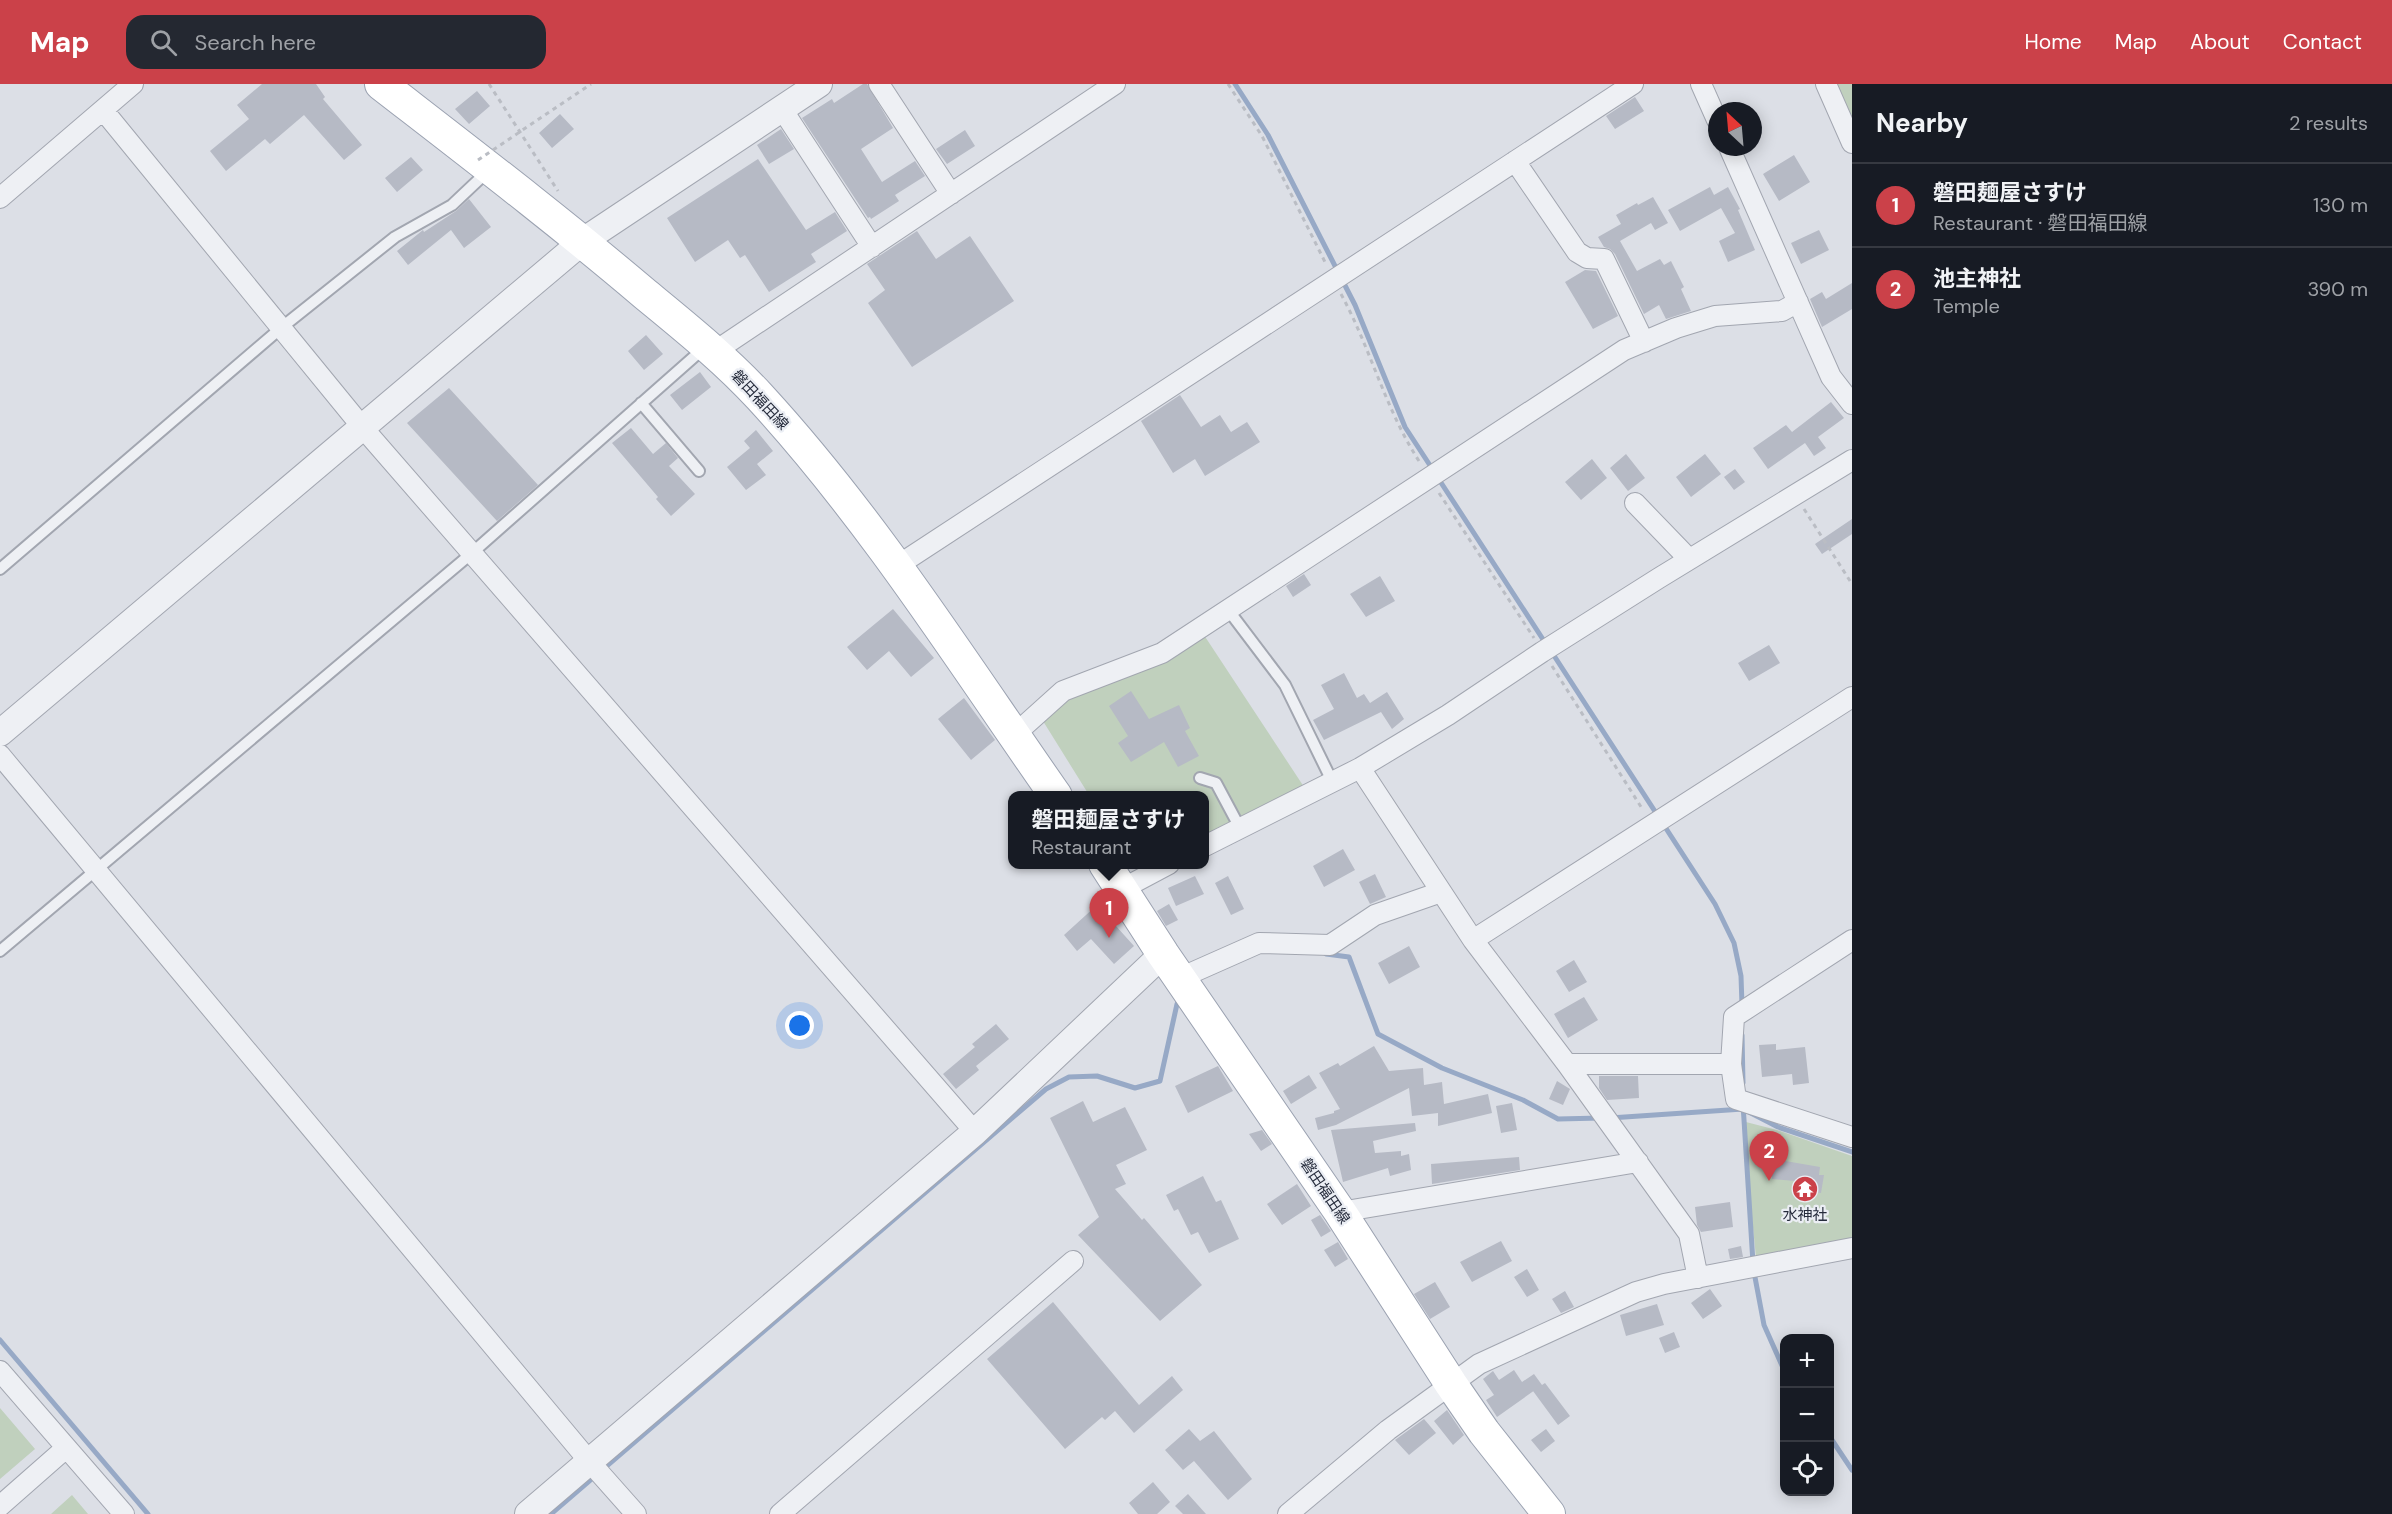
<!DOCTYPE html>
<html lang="en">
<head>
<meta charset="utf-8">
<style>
	body { margin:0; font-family:"DM Sans","Noto Sans JP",sans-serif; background:#242831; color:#f1f3f6 }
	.controls { position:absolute; right:18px; bottom:18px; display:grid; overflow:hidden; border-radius:12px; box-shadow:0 3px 15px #0003 }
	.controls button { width:54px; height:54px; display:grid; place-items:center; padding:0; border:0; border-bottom:2px solid #363941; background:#171b24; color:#f1f3f6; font:30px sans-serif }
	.compass { position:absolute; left:1708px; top:18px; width:54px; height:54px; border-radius:50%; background:#171b24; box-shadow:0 3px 15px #0003; rotate:334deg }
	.you { position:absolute; left:800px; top:942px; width:21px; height:21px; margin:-15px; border:4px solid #fff; border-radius:50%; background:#1a73e8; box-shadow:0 0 0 9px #1a73e833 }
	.badge { display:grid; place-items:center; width:39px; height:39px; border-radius:50%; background:#cb4149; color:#fff; font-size:20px; font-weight:700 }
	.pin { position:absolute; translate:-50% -50px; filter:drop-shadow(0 2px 3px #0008) }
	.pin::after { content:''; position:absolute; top:32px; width:21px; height:18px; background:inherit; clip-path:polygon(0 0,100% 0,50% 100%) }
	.popup { position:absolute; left:1008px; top:707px; width:201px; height:78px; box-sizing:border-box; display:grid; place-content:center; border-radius:12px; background:#171b24; filter:drop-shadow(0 2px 4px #0005); font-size:20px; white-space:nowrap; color:#9ea1a6 }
	.popup b { font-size:22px; color:#f1f3f6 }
	.popup::after { content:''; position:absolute; left:50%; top:100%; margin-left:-12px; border:12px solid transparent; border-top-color:#171b24 }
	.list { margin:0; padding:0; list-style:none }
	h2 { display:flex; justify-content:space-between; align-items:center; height:78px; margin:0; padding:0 24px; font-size:26px }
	h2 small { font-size:20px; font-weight:400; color:#9ea1a6 }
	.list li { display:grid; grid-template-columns:39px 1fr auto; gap:18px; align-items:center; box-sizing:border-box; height:84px; padding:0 24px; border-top:2px solid #363941 }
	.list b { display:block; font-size:22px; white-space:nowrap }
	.list p { margin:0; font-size:20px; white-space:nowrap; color:#9ea1a6 }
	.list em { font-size:20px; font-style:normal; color:#9ea1a6 }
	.icon { flex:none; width:33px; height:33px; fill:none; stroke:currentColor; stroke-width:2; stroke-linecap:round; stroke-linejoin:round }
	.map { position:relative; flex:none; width:1852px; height:1430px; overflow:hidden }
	header { display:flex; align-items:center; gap:36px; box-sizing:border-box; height:84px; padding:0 30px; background:#cb4149; color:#fff }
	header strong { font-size:28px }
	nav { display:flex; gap:33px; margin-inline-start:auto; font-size:21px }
	.search { width:420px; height:54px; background:#242831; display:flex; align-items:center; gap:15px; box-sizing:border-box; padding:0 21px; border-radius:18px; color:#9ea1a6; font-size:22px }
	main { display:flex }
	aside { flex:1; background:#171b24 }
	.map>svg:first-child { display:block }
</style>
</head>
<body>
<header>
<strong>Map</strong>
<div class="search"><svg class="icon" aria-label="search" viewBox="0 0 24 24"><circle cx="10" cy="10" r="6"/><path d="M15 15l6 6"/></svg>Search here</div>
<nav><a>Home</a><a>Map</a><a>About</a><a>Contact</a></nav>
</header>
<main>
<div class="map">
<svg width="1852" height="1430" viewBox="0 0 1852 1430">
	<rect width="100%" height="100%" fill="#dcdfe6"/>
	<path fill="#c0d0bd" d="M1824,0H1852V58Z
		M1200,545L1308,709L1205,755V712L1089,711L1038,629Z
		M1742,1037L1777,1046L1852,1072V1158L1756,1173Z
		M0,1324L35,1365L0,1395Z
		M72,1411L88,1430H51Z"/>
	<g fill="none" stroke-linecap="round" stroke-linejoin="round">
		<path stroke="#97a9c6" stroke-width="5" d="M1235,0L1268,51L1355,221L1405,343L1433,386
			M1438,394L1546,560
			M1551,567L1715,820L1734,859L1741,892L1742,921
			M1326,870L1349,873L1378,950L1442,984L1523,1016L1558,1035L1601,1034
			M1742,951L1743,999
			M1743,1020L1753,1179
			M1610,1034L1743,1025L1778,1043L1852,1068
			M1754,1188L1764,1241L1784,1286
			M0,1256L148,1430
			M1830,1353L1852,1386
			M602,1386L1046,1005L1069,993L1097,992L1135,1004L1160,997L1177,920
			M551,1430L595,1392"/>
	</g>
	<path fill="#b6bac5" d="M262,0H316L325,13L323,15L362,61L344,76L304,31L270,60L265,55L226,87L210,67L249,35L237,21Z
		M863,0H867L893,44L861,65L882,98L915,77L925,92L895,111L899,117L871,135L870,133L868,134L802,34L832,15L834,19Z
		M477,7L490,22L469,40L455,25Z
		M1635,13L1644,27L1615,45L1606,32Z
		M560,30L574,45L552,64L539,49Z
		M781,45L794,65L769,80L757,61Z
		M965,46L975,62L947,80L936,65Z
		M1794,71L1810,98L1779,117L1763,90Z
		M411,73L423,86L397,108L385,94Z
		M758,75L806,146L835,128L847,147L811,170L816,178L769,208L745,171L740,174L728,156L695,178L667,134Z
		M1710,103L1714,111L1728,103L1740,125L1738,126L1755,166L1728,178L1719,157L1735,149L1721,124L1680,147L1668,126Z
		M1653,113L1668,139L1655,146L1651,139L1620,157L1637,187L1660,175L1664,181L1671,177L1684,203L1681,205L1691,227L1666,235L1659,221L1644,230L1615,170L1610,165L1604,163L1598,153L1621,140L1616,131L1637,119L1638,121Z
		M469,115L491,143L464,164L451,146L408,181L397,167L423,146L424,148L456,127Z
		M1819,146L1829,166L1801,180L1791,159Z
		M917,147L936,175L970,152L1014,217L912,283L868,219L885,206L867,180Z
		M1585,186L1596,187L1618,232L1593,245L1565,198Z
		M1852,199V225L1822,243L1810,215L1822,208L1826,215Z
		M646,251L663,270L644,286L628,267Z
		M700,288L711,303L682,326L670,311Z
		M449,304L538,401L497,437L407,339Z
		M1180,311L1201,343L1220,331L1231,348L1247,338L1260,358L1205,392L1195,375L1173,389L1141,337Z
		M1831,318L1844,334L1818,353L1826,364L1814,372L1805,359L1768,385L1753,364L1786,341L1792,348Z
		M631,344L653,370L666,359L678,374L669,382L695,410L671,432L656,415L658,413L612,359Z
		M756,346L773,367L757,380L766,391L746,406L727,383L750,364L744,357Z
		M1626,370L1645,394L1628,407L1610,384Z
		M1705,370L1721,390L1691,413L1676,393Z
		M1592,375L1607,394L1581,416L1565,398Z
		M1735,385L1745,398L1734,406L1724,393Z
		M1852,435V450L1822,470L1815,460Z
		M1304,490L1311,501L1293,513L1286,502Z
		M1380,492L1395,517L1366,533L1350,510Z
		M893,525L934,574L911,593L889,567L867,586L847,563Z
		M1769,561L1780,579L1749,597L1738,579Z
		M1344,589L1357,614L1364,610L1370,619L1387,608L1404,635L1392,645L1381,628L1324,656L1313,636L1334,625L1321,601Z
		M1131,607L1149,635L1179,621L1190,644L1185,647L1199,672L1178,683L1164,658L1131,678L1118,659L1128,652L1109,622Z
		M964,614L995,656L971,676L938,635Z
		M1343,765L1355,786L1324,803L1313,782Z
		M1375,790L1386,813L1370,820L1359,798Z
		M1195,792L1204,810L1176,822L1168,804Z
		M1228,792L1244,825L1231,831L1215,799Z
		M1169,820L1178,836L1166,842L1157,827Z
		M1097,821L1134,862L1114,880L1091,855L1077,867L1064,851Z
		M1409,862L1420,883L1389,900L1378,879Z
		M1574,876L1587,898L1569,908L1556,887Z
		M1584,913L1598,936L1568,954L1554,930Z
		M996,940L1009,955L976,982L979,986L956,1005L943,990L975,963L972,960Z
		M1776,960V966L1805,963L1809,999L1793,1001L1792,990L1762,993L1759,961Z
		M1374,962L1389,987L1423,984L1424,1001L1442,998L1444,1020L1488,1010L1492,1029L1438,1042V1029L1412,1032L1409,1004L1336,1041L1318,1046L1315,1034L1334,1029V1027L1340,1025L1319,989L1338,979L1340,982Z
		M1218,982L1233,1007L1188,1029L1175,1002Z
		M1309,991L1317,1004L1291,1020L1283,1007Z
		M1599,992H1638L1639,1014L1607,1016L1599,1004Z
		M1557,997L1570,1005L1563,1021L1549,1015Z
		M1083,1017L1093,1038L1125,1023L1147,1066L1116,1081L1126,1100L1115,1105L1142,1136L1144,1134L1202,1201L1160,1237L1078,1151L1099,1133L1050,1034Z
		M1512,1019L1517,1046L1501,1049L1496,1022Z
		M1415,1039L1416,1047L1373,1057L1375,1069L1401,1067V1072L1409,1070L1411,1086L1390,1092L1388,1084L1343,1098L1331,1046Z
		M1262,1046L1272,1060L1261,1067L1249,1050Z
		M1519,1073L1520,1086L1432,1100L1431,1080Z
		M1767,1074L1820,1083L1819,1091H1824L1821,1109L1815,1108V1114L1801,1113V1109L1794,1108L1795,1097L1772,1095V1091L1766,1090Z
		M1203,1092L1216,1118L1221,1116L1239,1155L1209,1169L1198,1148L1191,1151L1178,1125L1174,1127L1166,1111Z
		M1297,1100L1311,1122L1282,1141L1267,1120Z
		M1730,1118L1733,1143L1701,1148L1697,1141L1695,1123Z
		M1320,1131L1331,1147L1321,1153L1311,1136Z
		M1501,1157L1512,1177L1472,1198L1460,1178Z
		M1338,1158L1348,1175L1335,1183L1324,1166Z
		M1741,1162L1743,1173L1730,1175L1728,1165Z
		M1527,1185L1539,1206L1527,1213L1514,1193Z
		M1435,1198L1450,1223L1430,1235L1414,1210Z
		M1710,1205L1722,1222L1703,1235L1691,1219Z
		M1565,1207L1574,1223L1561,1229L1552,1215Z
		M1053,1218L1139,1321L1172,1292L1183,1306L1134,1349L1115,1327L1105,1336L1102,1333L1065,1365L987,1275Z
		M1657,1220L1664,1241L1626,1252L1620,1231Z
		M1674,1248L1680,1263L1665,1269L1659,1254Z
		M1514,1286L1522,1298L1534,1290L1542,1301L1497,1333L1486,1316L1494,1311L1483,1295L1493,1287L1499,1296Z
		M1545,1299L1570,1332L1558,1341L1533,1307Z
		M1447,1326L1464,1351L1453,1361L1434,1337Z
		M1424,1335L1436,1349L1409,1371L1395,1356Z
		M1189,1345L1200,1357L1214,1347L1252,1395L1228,1416L1194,1377L1183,1386L1165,1366Z
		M1546,1345L1555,1357L1541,1368L1531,1356Z
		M1153,1398L1170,1418L1157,1430H1138L1129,1419Z
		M1188,1410L1206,1430H1183L1175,1422Z"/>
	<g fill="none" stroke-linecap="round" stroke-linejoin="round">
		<g stroke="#a2a6b0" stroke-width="14">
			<path id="service" d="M641,319L699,387
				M0,485L281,244L395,153L452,121L489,86
				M1229,527L1285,601L1332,697
				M1200,694L1216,699L1240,744
				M0,867L472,469L704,264"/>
		</g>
		<g stroke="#a2a6b0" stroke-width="22">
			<path id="minor" d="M879,0L951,110
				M1701,0L1717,36
				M1826,0L1852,59
				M782,25L872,163
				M103,26L363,344L975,1048
				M1729,63L1831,293L1852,320
				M1515,77L1577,168L1587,174L1604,175L1644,258
				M0,114L133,0
				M714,268L1115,0
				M1635,419L1689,475
				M897,482L1633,0
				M1014,651L1063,607L1162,569L1624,266L1676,244L1715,232L1782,227L1798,218
				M0,671L589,1377L636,1430
				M1360,684L1473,856L1567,980L1689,1150L1698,1194
				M1205,762L1360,684L1448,631L1542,568L1659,494L1852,376
				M1122,805L1169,780
				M1473,856L1852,613
				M1180,894L1259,859L1330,861L1375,831L1441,808
				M1567,980H1731L1734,933L1852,856
				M1731,980L1736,1015L1852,1053
				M1340,1128L1638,1078
				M0,1287L124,1430
				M0,1422L66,1364
				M780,1430L1073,1177
				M1288,1430L1388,1346L1479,1280L1636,1208L1664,1200L1852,1164"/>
		</g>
		<g stroke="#a2a6b0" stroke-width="28">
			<path id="tertiary" d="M0,649L583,157L819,0
				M528,1430L975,1048L1163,870"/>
		</g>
		<g stroke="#9ba2b1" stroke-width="34">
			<path id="primary" d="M381,0C470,69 559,137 645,210C685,243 725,275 760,313C872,435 961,576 1056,712
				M1105,780L1163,870L1340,1128L1451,1300L1484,1348L1549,1430"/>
		</g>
		<path stroke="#babdc4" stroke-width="3" stroke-dasharray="4.5 4.5" stroke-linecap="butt" d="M489,0L558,107
			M1228,0L1262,52L1326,180
			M1341,210C1371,265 1386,328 1421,380
			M1439,409L1534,554
			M1804,425L1852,500
			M1552,582L1643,726"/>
		<use href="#service" stroke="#eef0f4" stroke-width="10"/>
		<use href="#minor" stroke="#eef0f4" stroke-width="20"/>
		<use href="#tertiary" stroke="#eef0f4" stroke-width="26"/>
		<use href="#primary" stroke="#fff" stroke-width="32"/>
		<path stroke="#babdc4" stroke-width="3" stroke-dasharray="4.5 4.5" stroke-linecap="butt" d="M478,76L591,0"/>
	</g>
	<defs>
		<g id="temple-disc" transform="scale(1.35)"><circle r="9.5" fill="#cb4149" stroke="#ebeef4"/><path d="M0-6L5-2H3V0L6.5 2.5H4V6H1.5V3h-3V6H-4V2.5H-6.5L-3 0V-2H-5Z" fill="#fff"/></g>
	</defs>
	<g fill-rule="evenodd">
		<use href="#temple-disc" x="1805" y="1105"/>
	</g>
	<g text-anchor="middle" stroke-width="4.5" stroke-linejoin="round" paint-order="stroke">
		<g font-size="15" fill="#262c3c" stroke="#ebeef4">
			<text transform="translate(760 316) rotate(47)" y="5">磐田福田線</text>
			<text transform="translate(1325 1107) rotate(56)" y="5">磐田福田線</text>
		</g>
		<g font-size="15" fill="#262c3c" stroke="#ebeef4">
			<text x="1805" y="1136">水神社</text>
		</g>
	</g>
</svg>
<div class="controls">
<button>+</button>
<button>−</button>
<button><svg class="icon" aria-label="locate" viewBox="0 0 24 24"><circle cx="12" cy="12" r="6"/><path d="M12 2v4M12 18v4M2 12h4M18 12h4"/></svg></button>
</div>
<svg class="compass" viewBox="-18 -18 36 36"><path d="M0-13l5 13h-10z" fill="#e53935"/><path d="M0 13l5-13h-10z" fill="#9ea1a6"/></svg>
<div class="you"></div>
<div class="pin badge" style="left:1109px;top:854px">1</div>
<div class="popup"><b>磐田麺屋さすけ</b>Restaurant</div>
<div class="pin badge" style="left:1769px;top:1097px">2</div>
</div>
<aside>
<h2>Nearby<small>2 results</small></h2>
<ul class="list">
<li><span class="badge">1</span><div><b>磐田麺屋さすけ</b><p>Restaurant · 磐田福田線</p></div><em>130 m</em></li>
<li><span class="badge">2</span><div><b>池主神社</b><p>Temple</p></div><em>390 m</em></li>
</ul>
</aside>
</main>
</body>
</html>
